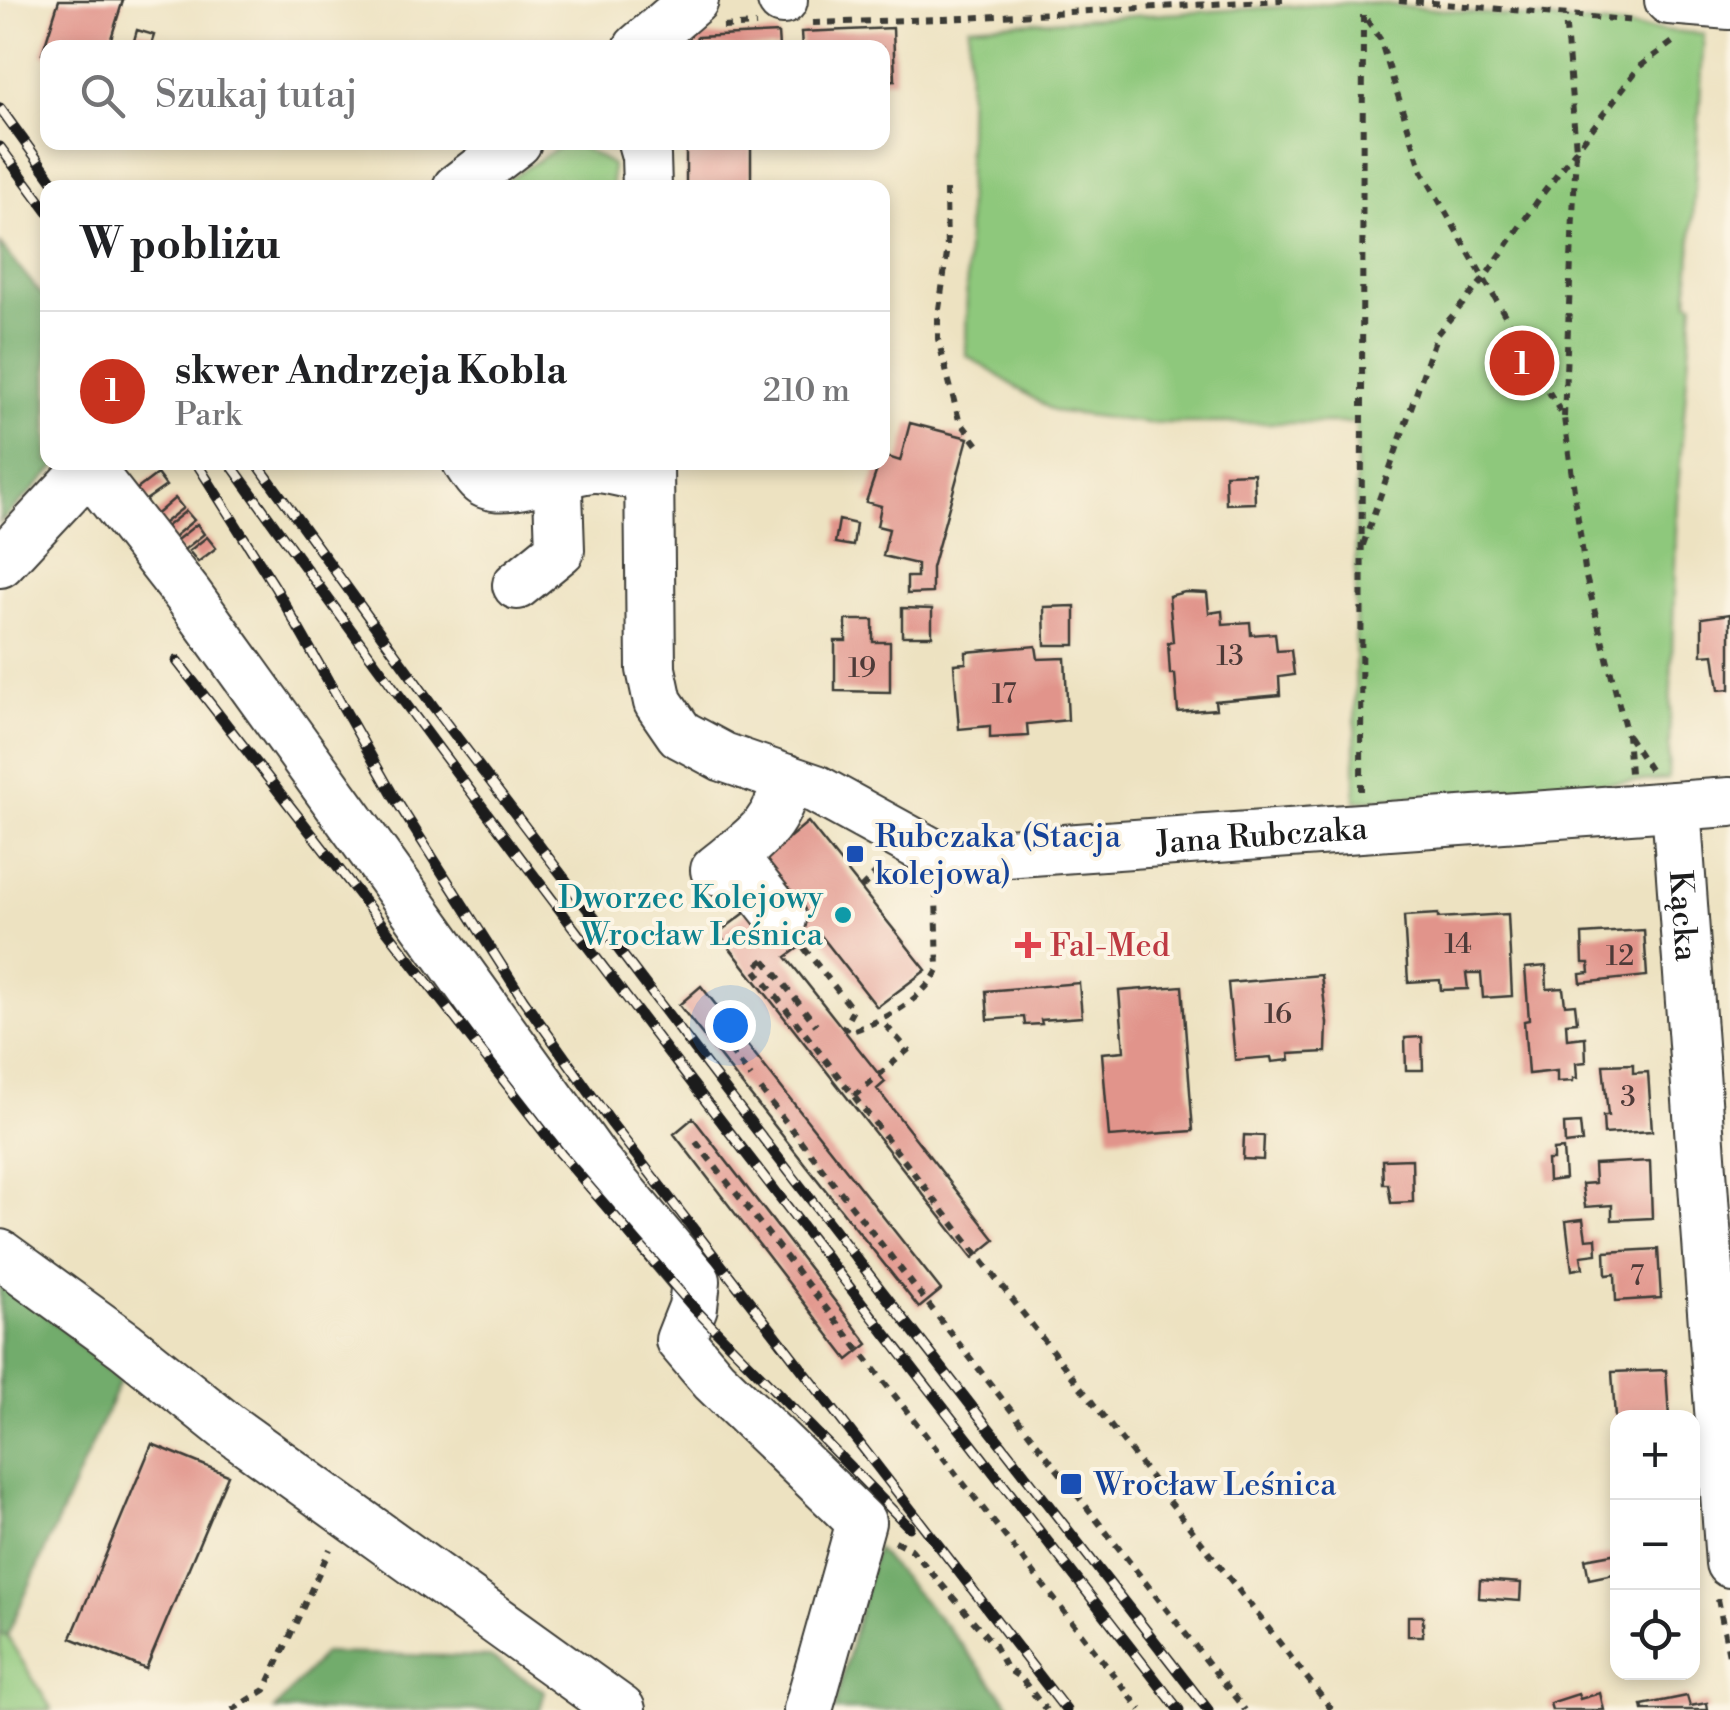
<!DOCTYPE html>
<html lang="pl">
<head>
<meta charset="utf-8">
<style>
	body { margin:0; font-family:"Libre Bodoni",serif; background:#f6f6f6; color:#202124 }
	.controls { position:absolute; right:30px; bottom:30px; display:grid; overflow:hidden; border-radius:20px; box-shadow:0 5px 15px #0003 }
	.controls button { width:90px; height:90px; display:grid; place-items:center; padding:0; border:0; border-bottom:2px solid #e0e0e0; background:#fff; color:#202124; font:50px sans-serif }
	.you { position:absolute; left:730px; top:1025px; width:35px; height:35px; margin:-25px; border:8px solid #fff; border-radius:50%; background:#1a73e8; box-shadow:0 0 0 15px #1a73e833 }
	.badge { display:grid; place-items:center; width:65px; height:65px; border-radius:50%; background:#c8321e; color:#fff; font-size:32px; font-weight:700 }
	.pin { position:absolute; translate:-50% -50%; border:5px solid #fff; box-shadow:0 2px 10px #0006 }
	.list { margin:0; padding:0; list-style:none }
	h2 { display:flex; justify-content:space-between; align-items:center; height:130px; margin:0; padding:0 40px; font-size:42px }
	h2 small { font-size:32px; font-weight:400; color:#757577 }
	.list li { display:grid; grid-template-columns:65px 1fr auto; gap:30px; align-items:center; box-sizing:border-box; height:160px; padding:0 40px; border-top:2px solid #e0e0e0 }
	.list b { display:block; font-size:38px; white-space:nowrap }
	.list p { margin:0; font-size:32px; white-space:nowrap; color:#757577 }
	.list em { font-size:32px; font-style:normal; color:#757577 }
	.icon { flex:none; width:55px; height:55px; fill:none; stroke:currentColor; stroke-width:2; stroke-linecap:round; stroke-linejoin:round }
	.map { position:relative; flex:none; width:1730px; height:1710px; overflow:hidden }
	.search { position:absolute; background:#fff; box-shadow:0 5px 15px #0003; left:40px; top:40px; width:850px; height:110px; display:flex; align-items:center; gap:25px; box-sizing:border-box; padding:0 35px; border-radius:20px; color:#757577; font-size:38px }
	.panel { position:absolute; background:#fff; box-shadow:0 5px 15px #0003; left:40px; top:180px; width:850px; height:290px; border-radius:20px }
	.map>svg:first-child { display:block }
</style>
</head>
<body>
<div class="map">
<svg width="1730" height="1710" viewBox="0 0 1730 1710">
	<rect width="100%" height="100%" fill="#fcf5e5"/>
	<filter id="ink" filterUnits="userSpaceOnUse"><feTurbulence type="fractalNoise" baseFrequency=".01" numOctaves="2"/><feDisplacementMap in="SourceGraphic" scale="20" xChannelSelector="R" yChannelSelector="G"/><feConvolveMatrix kernelMatrix="1 2 1 2 8 2 1 2 1" color-interpolation-filters="sRGB"/></filter>
	<filter id="wash" filterUnits="userSpaceOnUse"><feTurbulence type="fractalNoise" baseFrequency=".0048" numOctaves="4" result="noise"/><feDisplacementMap in="SourceGraphic" scale="40" xChannelSelector="R" yChannelSelector="G"/><feGaussianBlur stdDeviation="2.25" result="paint"/><feColorMatrix in="noise" values="0 0 0 0 0 0 0 0 0 0 0 0 0 0 0 0 0 1.4 0 .05"/><feComposite in="paint" operator="in"/></filter>
	<g filter="url(#wash)">
		<rect width="100%" height="100%" fill="#ede2c1"/>
		<path fill="#8ec87c" stroke="#55724c" stroke-width="2.5" d="M1360,2L1704,34L1688,302L1693,303L1677,501L1668,779L1355,801L1356,423H1147L1053,411L966,355L969,26Z
			M566,143H575L612,165V187L494,188Z
			M0,1634L7,1636L52,1710H0Z"/>
		<path fill="#72ac6c" stroke="#476444" stroke-width="2.5" d="M0,244L47,301L48,462L60,463L0,523Z
			M0,1274L120,1381L7,1636L0,1634Z
			M876,1548L947,1627L1014,1710H834Z
			M324,1653L490,1657L545,1691L540,1710H274Z"/>
		<g id="blocks">
			<path fill="#e1948b" d="M59,0H123L108,48H48V56L42,54Z
				M893,28L895,80L882,81V48H802L801,32Z
				M137,30L154,35L150,48H132Z
				M778,33L779,48H685L698,37Z
				M686,142H751V188H686Z
				M910,423L968,438L932,568V593L907,594V577H917V564L883,556L889,529L877,526L881,506L866,502L882,455L900,461Z
				M1254,473L1255,503L1226,504L1225,474Z
				M157,474L166,486L140,504L132,493Z
				M175,498L183,508L159,527L152,518Z
				M186,511L194,520L170,540L162,530Z
				M839,520L856,524L853,546L835,543Z
				M197,524L204,534L180,553L173,543Z
				M207,537L216,548L198,562L189,551Z
				M1185,592L1207,593L1209,613L1222,611L1223,624L1250,622L1251,635L1275,633L1277,651L1291,650L1294,675L1279,677L1280,695L1215,701L1216,709L1178,712L1175,674H1170L1168,643L1173,642L1169,596Z
				M1075,606V645H1045L1044,607Z
				M902,608L932,609V636H902Z
				M1730,614V689L1719,690L1714,654L1702,655V618Z
				M846,620H873V642H890V692L835,691V641H846Z
				M1036,646L1038,659L1065,658L1068,720L1027,724L1028,736L990,738V726L959,729L954,664L966,663V652Z
				M808,822L926,970L877,1007L819,933L786,957L885,1082L877,1089L995,1240L973,1258L718,933L749,910L761,859L784,830L790,837Z
				M1438,914V918L1508,914L1512,996L1483,998L1481,973H1466L1468,989L1441,990L1440,980L1408,982L1404,916Z
				M1644,930L1647,976L1581,983L1580,974L1590,973L1589,963H1583L1582,934Z
				M1546,966L1547,989L1563,988L1565,1005L1575,1004L1577,1022L1566,1023L1567,1039L1585,1037L1586,1062L1576,1063L1577,1078H1573V1081L1557,1082V1071L1528,1074L1524,1021L1529,1020L1525,968Z
				M1321,975L1327,1023L1326,1052L1289,1054L1290,1060L1272,1062L1271,1057L1235,1060L1228,983Z
				M1079,983L1082,1017L1041,1020L1042,1024L1025,1025L1024,1017L988,1020L986,991Z
				M701,986L941,1290L919,1308L679,1005Z
				M1182,986L1193,1131L1109,1137L1102,1053L1124,1051L1119,991Z
				M1422,1037L1423,1070H1406L1405,1038Z
				M1633,1064V1073L1648,1072L1652,1131L1604,1134L1603,1116H1608L1603,1065Z
				M693,1118L868,1344L848,1360L674,1134Z
				M1580,1123L1582,1142L1565,1144L1564,1124Z
				M1244,1135L1264,1136L1263,1160L1243,1159Z
				M1563,1149L1565,1179L1548,1181L1547,1160H1553V1150Z
				M1412,1159L1413,1202L1391,1203L1388,1184H1383L1382,1160Z
				M1650,1161L1652,1218L1612,1220V1205L1585,1207L1582,1184L1595,1183L1594,1164Z
				M1583,1219L1586,1239L1596,1238L1597,1254L1581,1256L1583,1268L1572,1270L1566,1221Z
				M1658,1249L1661,1298L1616,1301L1615,1274L1606,1275L1605,1252Z
				M1666,1370L1669,1418H1615L1612,1372Z
				M152,1444L228,1475L146,1669L71,1638Z
				M1618,1553V1573L1589,1579L1585,1559Z
				M1480,1580L1521,1583L1520,1601L1479,1598Z
				M1408,1616H1423V1636H1408Z
				M1600,1693L1604,1710H1552L1550,1703L1578,1694L1580,1699Z
				M1687,1696L1690,1706L1707,1703L1708,1710H1643L1642,1705Z"/>
		</g>
	</g>
	<g filter="url(#ink)">
		<use href="#blocks" fill-opacity="0" stroke="#3b3a35" stroke-width="2.5"/>
		<g fill="none" stroke-linecap="round" stroke-linejoin="round">
			<g stroke="#3b3a35" stroke-width="52">
				<g id="minor">
					<path d="M782,0H783"/>
					<path d="M1669,0L1730,5"/>
					<path d="M638,48L694,0"/>
					<path d="M642,142L646,156L647,188"/>
					<path d="M457,188L517,142"/>
					<path d="M467,462C471,468 476,477 481,481C502,499 569,468 595,468C614,468 631,477 649,477"/>
					<path id="s1" d="M649,462L651,669L658,702L680,734L723,757L816,789L931,852L949,857L1730,802"/>
					<path d="M88,467L188,595L597,1163L696,1281L693,1307L680,1340L714,1380L861,1522L808,1710"/>
					<path d="M0,563L94,462"/>
					<path d="M517,585L560,550L557,462"/>
					<path id="s2" d="M1676,806L1730,1563"/>
					<path d="M732,856L782,919"/>
					<path d="M715,870C753,839 776,829 787,779"/>
					<path d="M0,1254L125,1345L226,1426L621,1710"/>
				</g>
			</g>
			<path stroke="#3b3a35" stroke-width="6" stroke-dasharray="8 8" stroke-linecap="butt" d="M1399,0L1636,21
				M813,23L945,19L1283,0
				M723,27L756,25
				M946,190L947,254L938,316V339L959,420L981,449
				M1564,417L1576,149L1565,16
				M1363,545L1437,334L1483,280L1541,196L1640,66L1674,41
				M1628,736L1651,771
				M1361,791L1363,14L1380,39L1422,171L1564,418L1586,577L1627,735L1630,773
				M861,888L881,868
				M804,948L853,1010L844,1027L848,1032C881,1022 921,1002 938,970L936,895
				M764,960L754,968L1332,1710
				M765,960L816,1025
				M720,1038L751,1077
				M761,1090L1245,1710
				M854,1096L908,1050L882,1021
				M696,1142L1141,1710
				M895,1541L912,1550L994,1645L1006,1668L1021,1678L1046,1710
				M1718,1599L1730,1661
				M232,1710L265,1690L330,1549"/>
			<use href="#minor" stroke="#fff" stroke-width="48"/>
			<g stroke="#1c1c1c" stroke-width="11">
				<path id="rail" d="M0,108L58,188
					M0,147L48,212
					M196,462L275,587L394,797L523,999L612,1124L1066,1710
					M229,462C534,887 857,1297 1179,1710
					M256,462L433,706L734,1101L1208,1710
					M177,661L561,1154L693,1307L909,1527"/>
			</g>
			<use href="#rail" stroke="#fcf5e5" stroke-width="8" stroke-dasharray="22" stroke-linecap="butt"/>
		</g>
	</g>
	<g fill="#1a4fb4" stroke="#fcf5e5" stroke-width="4">
		<rect x="845" y="844" width="20" height="20" rx="5"/>
		<rect x="1059" y="1472" width="24" height="24" rx="5"/>
	</g>
	<circle fill="#0f9aa8" stroke="#fcf5e5" stroke-width="4" cx="843" cy="915" r="10"/>
	<path fill="#e0444e" stroke="#fcf5e5" stroke-width="4" d="M1023 930h10v10h10v10h-10v10h-10v-10h-10v-10h10z"/>
	<g text-anchor="middle" stroke-width="8" stroke-linejoin="round" paint-order="stroke">
		<g font-size="28" fill="#4d3a38">
			<text x="1230" y="665">13</text>
			<text x="862" y="677">19</text>
			<text x="1004" y="703">17</text>
			<text x="1458" y="953">14</text>
			<text x="1620" y="965">12</text>
			<text x="1278" y="1023">16</text>
			<text x="1628" y="1106">3</text>
			<text x="1637" y="1285">7</text>
		</g>
		<g font-size="32" fill="#1c1c1c" stroke="#fcf5e5">
			<text dy="11" stroke="none"><textPath href="#s1" startOffset="890">Jana Rubczaka</textPath></text>
			<text dy="11" stroke="none"><textPath href="#s2" startOffset="110">Kącka</textPath></text>
		</g>
		<g font-size="32" fill="#164399" stroke="#fcf5e5" text-anchor="start">
			<text x="875" y="847">Rubczaka (Stacja<tspan x="875" dy="37">kolejowa)</tspan></text>
			<text x="1094" y="1495">Wrocław Leśnica</text>
		</g>
		<g font-size="32" fill="#0d838f" stroke="#fcf5e5" text-anchor="end">
			<text x="823" y="908">Dworzec Kolejowy<tspan x="823" dy="37">Wrocław Leśnica</tspan></text>
		</g>
		<g font-size="32" fill="#be3a42" stroke="#fcf5e5" text-anchor="start">
			<text x="1050" y="956">Fal-Med</text>
		</g>
	</g>
</svg>
<div class="controls">
<button>+</button>
<button>−</button>
<button><svg class="icon" aria-label="locate" viewBox="0 0 24 24"><circle cx="12" cy="12" r="6"/><path d="M12 2v4M12 18v4M2 12h4M18 12h4"/></svg></button>
</div>
<div class="you"></div>
<div class="pin badge" style="left:1522px;top:363px">1</div>
<div class="search"><svg class="icon" aria-label="search" viewBox="0 0 24 24"><circle cx="10" cy="10" r="6"/><path d="M15 15l6 6"/></svg>Szukaj tutaj</div>
<section class="panel">
<h2>W pobliżu<small></small></h2>
<ul class="list">
<li><span class="badge">1</span><div><b>skwer Andrzeja Kobla</b><p>Park</p></div><em>210 m</em></li>
</ul>
</section>
</div>
</body>
</html>
